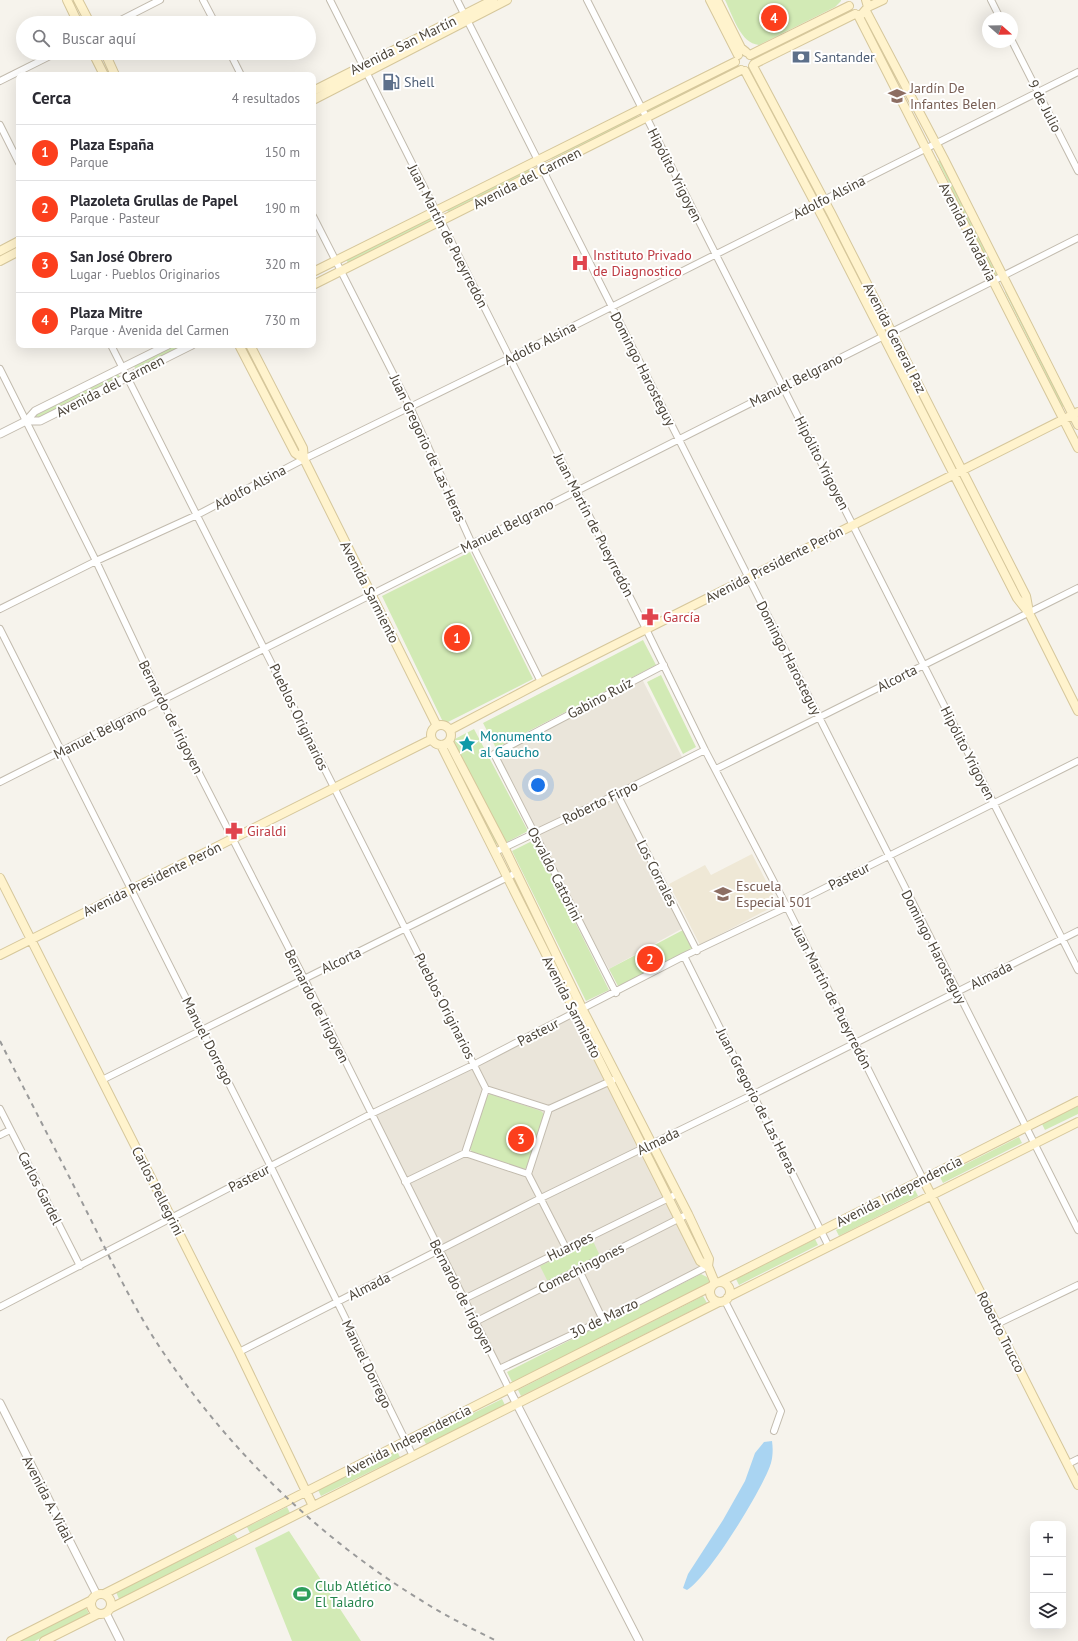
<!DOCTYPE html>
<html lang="es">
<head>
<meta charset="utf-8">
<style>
	body { margin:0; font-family:"PT Sans",sans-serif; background:#f7f7f7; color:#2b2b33 }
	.controls { position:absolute; right:12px; bottom:12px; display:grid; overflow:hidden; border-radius:8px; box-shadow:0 4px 16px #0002 }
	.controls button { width:36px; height:36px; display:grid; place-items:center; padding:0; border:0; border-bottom:1px solid #e1e1e2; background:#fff; color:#2b2b33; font:20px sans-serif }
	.compass { position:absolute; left:982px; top:12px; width:36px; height:36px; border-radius:50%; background:#fff; box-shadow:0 4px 16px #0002; rotate:110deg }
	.you { position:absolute; left:538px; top:785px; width:14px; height:14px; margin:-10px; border:3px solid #fff; border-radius:50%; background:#1a73e8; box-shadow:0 0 0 6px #1a73e833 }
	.badge { display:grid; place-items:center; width:26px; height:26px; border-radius:50%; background:#fc3f1d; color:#fff; font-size:13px; font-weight:700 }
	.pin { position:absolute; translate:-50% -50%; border:2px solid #fff; box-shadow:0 1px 4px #0006 }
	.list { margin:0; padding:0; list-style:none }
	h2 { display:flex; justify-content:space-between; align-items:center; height:52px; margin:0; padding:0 16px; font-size:17px }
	h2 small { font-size:13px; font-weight:400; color:#7c7c81 }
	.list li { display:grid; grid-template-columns:26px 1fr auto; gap:12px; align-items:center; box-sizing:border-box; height:56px; padding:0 16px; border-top:1px solid #e1e1e2 }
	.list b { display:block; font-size:15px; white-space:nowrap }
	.list p { margin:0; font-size:13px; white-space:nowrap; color:#7c7c81 }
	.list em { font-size:13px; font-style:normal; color:#7c7c81 }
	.icon { flex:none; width:22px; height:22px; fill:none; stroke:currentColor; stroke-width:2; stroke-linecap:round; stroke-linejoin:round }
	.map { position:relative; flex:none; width:1078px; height:1641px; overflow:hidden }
	.search { position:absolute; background:#fff; box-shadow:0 4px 16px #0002; left:16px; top:16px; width:300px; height:44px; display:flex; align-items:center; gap:10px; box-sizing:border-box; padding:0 14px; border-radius:22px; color:#7c7c81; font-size:15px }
	.panel { position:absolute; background:#fff; box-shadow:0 4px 16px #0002; left:16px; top:72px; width:300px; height:276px; border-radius:8px }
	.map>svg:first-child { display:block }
</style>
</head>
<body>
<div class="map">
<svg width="1078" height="1641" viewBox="0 0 1078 1641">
	<rect width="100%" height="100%" fill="#f6f3ec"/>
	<path fill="#eae5da" d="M641,677L684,761L617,794L685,927L609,969L535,834L494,754Z
		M583,1010L643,1149L708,1266L499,1369L371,1114Z"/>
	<path fill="#efe8d6" d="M752,854L778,904L700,945L669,884L705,865L711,875Z"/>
	<path fill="#d2eab5" d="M725,0H841V1L835,7L759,45C740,43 733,16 725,0Z
		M845,11L847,15L763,57L761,53Z
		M731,67L733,71L649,113L647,109Z
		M636,114L638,118L552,159L550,156Z
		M940,160L997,275L995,276L938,161Z
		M530,167L532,170L448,212L446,208Z
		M827,212L884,328L882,329L825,213Z
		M430,217L432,221L348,263L346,259Z
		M1007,291L1064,406L1062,407L1005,292Z
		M176,345H185L136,370L134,366Z
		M244,345H247L299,449L297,450Z
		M896,346L953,461L951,462L894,347Z
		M118,374L120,377L36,419L34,416Z
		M966,483L1023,599L1022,600L964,484Z
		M470,552L533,679L444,724L382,596Z
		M643,640L656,665L496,748L483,723Z
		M661,675L696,747L683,754L647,682Z
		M474,729L528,831L505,843L451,741Z
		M449,747L498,843L496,844L447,748Z
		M534,840L609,990L586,1001L512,851Z
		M519,886L576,1001L574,1002L517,887Z
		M683,930L692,949L619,988L609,969Z
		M490,1094L541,1111L544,1114L528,1167L524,1169L473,1153L470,1149L486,1097Z
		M1078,1106V1114L1045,1130L1042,1124Z
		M1019,1137L1022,1143L943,1183L940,1177Z
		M915,1190L918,1196L839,1236L836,1230Z
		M815,1239L818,1245L739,1285L736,1279Z
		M593,1241L600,1256L548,1282L540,1266Z
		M701,1274L707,1277L710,1283L513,1384L507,1372Z
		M703,1296L707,1303L521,1396L518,1390Z
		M502,1399L505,1405L426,1444L423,1438Z
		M397,1451L400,1457L321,1496L318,1490Z
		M287,1507L290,1513L250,1533L247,1527Z
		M289,1531L361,1641H292L255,1548Z
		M234,1534L238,1539L119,1599L116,1592Z
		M86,1608L89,1614L35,1641H20Z"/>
	<path fill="#a9d4f2" d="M772,1441C773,1448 773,1456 771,1463C764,1487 708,1578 687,1590L683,1588L688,1574L723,1520L745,1481L755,1453L764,1442Z"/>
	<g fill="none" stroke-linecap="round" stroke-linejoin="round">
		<g stroke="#c2bbae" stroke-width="8">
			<path id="minor" d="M203,0L215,23
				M330,0L646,629L705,750L787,907L923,1179
				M457,0L1078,1230
				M587,0L1078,970
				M991,0L1000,18
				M115,23L160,0
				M1012,41L1078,171
				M230,53L241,75
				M0,81L56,53
				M0,125L19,163
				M313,216L410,407L472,544L541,682
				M111,345L486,1089L465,1153L528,1174L549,1109L486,1089
				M0,369L96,561L162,701L304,978L509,1389
				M0,609L96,561L197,515L304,459L510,358L1078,72
				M0,629L271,1167L413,1456
				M716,769L1078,588
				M0,782L1078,238
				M617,794L697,951
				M495,852L617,794L705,750
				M684,956L829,1247
				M616,993L494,754L664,665
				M102,1080L516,873
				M0,1109L80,1266
				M549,1109L613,1080
				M0,1135L10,1130
				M528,1174L566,1248
				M405,1182L465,1153
				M579,1270L603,1320
				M464,1299L677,1194
				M725,1301L781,1411L774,1431
				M0,1307L371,1114L475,1064L684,956L787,907L1078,761
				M475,1322L688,1214
				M997,1324L1078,1285
				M239,1352L541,1198L754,1094L1078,931
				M499,1369L603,1320L708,1266
				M1068,1464L1078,1459"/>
		</g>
		<g stroke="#c2bbae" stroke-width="9">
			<path id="tertiary" d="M26,421H40L192,345
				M0,434L26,421L35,411L168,345
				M509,1389L639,1641
				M0,1403L97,1595
				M106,1613L120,1641"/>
		</g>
		<g stroke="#d6c79b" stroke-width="10">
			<path id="secondary" d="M67,0L78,23
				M78,0L90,23
				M710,0L738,55
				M717,0L741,48L746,52
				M868,7L883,0
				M866,11L944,159L1078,425
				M862,14L868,7L866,0
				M858,15L1078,448
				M93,53L104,75
				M105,53L115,75
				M750,55L849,6
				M754,64L855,14
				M753,66L831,213L1026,596L1029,612
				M745,71L824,220L1017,598L1029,613L1078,711
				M313,91L493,0
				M313,100L507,0
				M0,251L19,241
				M0,261L19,251
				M313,272L735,62
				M313,285L741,70
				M239,345L295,453L304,459
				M250,345L303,448L304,459L437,726
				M431 735a10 10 0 1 1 20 0a10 10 0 1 1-20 0Z
				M450,730L541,682L1078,412
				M449,742L504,847L583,1010L688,1214L709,1259L708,1266L715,1283
				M441,745L700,1261L708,1266
				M0,878L239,1352L313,1506
				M0,955L432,739
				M923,1179L1078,1485
				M710 1292a10 10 0 1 1 20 0a10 10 0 1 1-20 0Z
				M720,1282L1078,1101
				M728,1297L1078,1122
				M91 1604a10 10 0 1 1 20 0a10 10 0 1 1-20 0Z
				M104,1594L712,1286
				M111,1608L719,1302
				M11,1641L92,1600
				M44,1641L98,1614"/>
		</g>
		<use href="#minor" stroke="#fff" stroke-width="6"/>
		<use href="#tertiary" stroke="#fff" stroke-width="7"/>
		<use href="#secondary" stroke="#fff3cd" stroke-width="8"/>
		<path stroke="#9a9a9a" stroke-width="2" stroke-dasharray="5 5" stroke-linecap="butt" d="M0,1041C30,1101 61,1160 91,1220C111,1260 131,1302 155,1340C223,1444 313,1534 419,1599C444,1615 470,1628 497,1641"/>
	</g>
	<defs>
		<g id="bank-bare" transform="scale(1.38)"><path d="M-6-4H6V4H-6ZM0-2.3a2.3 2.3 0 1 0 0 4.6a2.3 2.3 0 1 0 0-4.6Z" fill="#5c6f8a" stroke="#fff" stroke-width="2.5" paint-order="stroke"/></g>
		<g id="fuel-bare" transform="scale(1.38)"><path d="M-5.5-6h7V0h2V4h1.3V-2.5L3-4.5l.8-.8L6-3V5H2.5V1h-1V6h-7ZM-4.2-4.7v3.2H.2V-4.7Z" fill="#5c6f8a" stroke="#fff" stroke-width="2.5" paint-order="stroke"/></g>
		<g id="school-bare" transform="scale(1.38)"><path d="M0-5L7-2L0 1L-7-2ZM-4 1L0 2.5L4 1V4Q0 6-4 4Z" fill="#8d6e63" stroke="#fff" stroke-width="2.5" paint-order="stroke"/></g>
		<g id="hospital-bare" transform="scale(1.38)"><path d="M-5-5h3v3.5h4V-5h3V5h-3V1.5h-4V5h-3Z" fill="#e0444e" stroke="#fff" stroke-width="2.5" paint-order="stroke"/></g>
		<g id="pharmacy-bare" transform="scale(1.38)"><path d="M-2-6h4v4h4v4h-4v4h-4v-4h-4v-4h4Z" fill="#e0444e" stroke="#fff" stroke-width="2.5" paint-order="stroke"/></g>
		<g id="sight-bare" transform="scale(1.38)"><path d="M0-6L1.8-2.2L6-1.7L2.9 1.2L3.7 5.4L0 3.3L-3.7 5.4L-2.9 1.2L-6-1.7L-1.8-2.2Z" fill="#0f9aa8" stroke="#fff" stroke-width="2.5" paint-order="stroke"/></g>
		<g id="stadium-bare" transform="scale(1.38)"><path d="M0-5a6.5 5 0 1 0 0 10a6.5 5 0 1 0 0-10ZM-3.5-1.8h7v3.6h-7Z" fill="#2e9e5b" stroke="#fff" stroke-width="2.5" paint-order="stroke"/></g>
	</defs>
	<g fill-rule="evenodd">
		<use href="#bank-bare" x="801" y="57"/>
		<use href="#fuel-bare" x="391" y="82"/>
		<use href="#school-bare" x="897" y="96"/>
		<use href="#hospital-bare" x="580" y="263"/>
		<use href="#pharmacy-bare" x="650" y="617"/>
		<use href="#sight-bare" x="467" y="744"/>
		<use href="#pharmacy-bare" x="234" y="831"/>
		<use href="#school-bare" x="723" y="894"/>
		<use href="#stadium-bare" x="302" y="1594"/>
	</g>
	<g text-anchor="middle" stroke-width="4" stroke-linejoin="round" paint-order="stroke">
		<g font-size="14" fill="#4b4439" stroke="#fff">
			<text transform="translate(403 45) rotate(-26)" y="5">Avenida San Martín</text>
			<text transform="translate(1045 106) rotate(63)" y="5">9 de Julio</text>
			<text transform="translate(675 175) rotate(63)" y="5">Hipólito Yrigoyen</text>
			<text transform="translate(527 178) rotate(-27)" y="5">Avenida del Carmen</text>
			<text transform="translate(829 197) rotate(-27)" y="5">Adolfo Alsina</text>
			<text transform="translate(968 232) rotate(63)" y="5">Avenida Rivadavia</text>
			<text transform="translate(448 236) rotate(63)" y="5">Juan Martín de Pueyrredón</text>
			<text transform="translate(895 338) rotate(63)" y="5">Avenida General Paz</text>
			<text transform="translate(540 343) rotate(-27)" y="5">Adolfo Alsina</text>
			<text transform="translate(643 369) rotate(63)" y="5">Domingo Harosteguy</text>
			<text transform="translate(796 380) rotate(-27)" y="5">Manuel Belgrano</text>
			<text transform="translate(110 386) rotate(-27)" y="5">Avenida del Carmen</text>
			<text transform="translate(428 448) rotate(65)" y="5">Juan Gregorio de Las Heras</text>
			<text transform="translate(822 463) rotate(63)" y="5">Hipólito Yrigoyen</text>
			<text transform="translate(250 487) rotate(-28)" y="5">Adolfo Alsina</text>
			<text transform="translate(594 525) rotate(63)" y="5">Juan Martín de Pueyrredón</text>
			<text transform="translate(507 526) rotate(-27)" y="5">Manuel Belgrano</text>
			<text transform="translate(774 564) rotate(-27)" y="5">Avenida Presidente Perón</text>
			<text transform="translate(370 592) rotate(63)" y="5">Avenida Sarmiento</text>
			<text transform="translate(789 658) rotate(63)" y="5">Domingo Harosteguy</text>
			<text transform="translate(897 678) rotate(-27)" y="5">Alcorta</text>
			<text transform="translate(600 698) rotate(-28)" y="5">Gabino Ruíz</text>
			<text transform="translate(171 717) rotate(63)" y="5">Bernardo de Irigoyen</text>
			<text transform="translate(299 717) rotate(64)" y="5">Pueblos Originarios</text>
			<text transform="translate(100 732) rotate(-27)" y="5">Manuel Belgrano</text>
			<text transform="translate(968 753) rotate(63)" y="5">Hipólito Yrigoyen</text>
			<text transform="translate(600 802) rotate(-26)" y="5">Roberto Firpo</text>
			<text transform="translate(657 873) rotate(63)" y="5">Los Corrales</text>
			<text transform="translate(555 874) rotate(63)" y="5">Osvaldo Cattorini</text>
			<text transform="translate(849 876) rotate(-27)" y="5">Pasteur</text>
			<text transform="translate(152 879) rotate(-26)" y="5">Avenida Presidente Perón</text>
			<text transform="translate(934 947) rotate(63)" y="5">Domingo Harosteguy</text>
			<text transform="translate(341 960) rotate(-26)" y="5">Alcorta</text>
			<text transform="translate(991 975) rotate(-27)" y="5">Almada</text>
			<text transform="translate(832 997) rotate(63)" y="5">Juan Martín de Pueyrredón</text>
			<text transform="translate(317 1006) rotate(63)" y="5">Bernardo de Irigoyen</text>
			<text transform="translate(445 1006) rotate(63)" y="5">Pueblos Originarios</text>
			<text transform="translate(572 1007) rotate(63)" y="5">Avenida Sarmiento</text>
			<text transform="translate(538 1032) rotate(-27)" y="5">Pasteur</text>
			<text transform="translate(208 1041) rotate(63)" y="5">Manuel Dorrego</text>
			<text transform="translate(757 1101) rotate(63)" y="5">Juan Gregorio de Las Heras</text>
			<text transform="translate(658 1141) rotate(-26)" y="5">Almada</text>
			<text transform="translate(249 1178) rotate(-27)" y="5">Pasteur</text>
			<text transform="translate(40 1188) rotate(63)" y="5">Carlos Gardel</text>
			<text transform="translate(158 1191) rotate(63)" y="5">Carlos Pellegrini</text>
			<text transform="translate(899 1191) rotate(-27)" y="5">Avenida Independencia</text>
			<text transform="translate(570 1246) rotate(-26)" y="5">Huarpes</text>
			<text transform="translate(581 1268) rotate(-27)" y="5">Comechingones</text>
			<text transform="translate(369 1286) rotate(-27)" y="5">Almada</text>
			<text transform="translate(462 1296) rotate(63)" y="5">Bernardo de Irigoyen</text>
			<text transform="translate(604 1318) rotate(-26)" y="5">30 de Marzo</text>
			<text transform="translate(1001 1332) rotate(63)" y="5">Roberto Trucco</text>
			<text transform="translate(367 1364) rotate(64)" y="5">Manuel Dorrego</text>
			<text transform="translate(408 1440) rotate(-27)" y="5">Avenida Independencia</text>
			<text transform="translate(48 1499) rotate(63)" y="5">Avenida A. Vidal</text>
		</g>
		<g font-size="14" fill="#4e5e75" stroke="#fff" text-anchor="start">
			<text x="814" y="62">Santander</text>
			<text x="404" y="87">Shell</text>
		</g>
		<g font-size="14" fill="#785e54" stroke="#fff" text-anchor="start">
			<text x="910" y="93">Jardín De<tspan x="910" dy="16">Infantes Belen</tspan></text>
			<text x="736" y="891">Escuela<tspan x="736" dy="16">Especial 501</tspan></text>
		</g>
		<g font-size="14" fill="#be3a42" stroke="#fff" text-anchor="start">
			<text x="593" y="260">Instituto Privado<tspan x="593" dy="16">de Diagnostico</tspan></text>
			<text x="663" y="622">García</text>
			<text x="247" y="836">Giraldi</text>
		</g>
		<g font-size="14" fill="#0d838f" stroke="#fff" text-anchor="start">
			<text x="480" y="741">Monumento<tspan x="480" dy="16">al Gaucho</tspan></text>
		</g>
		<g font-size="14" fill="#27864d" stroke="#fff" text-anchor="start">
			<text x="315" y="1591">Club Atlético<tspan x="315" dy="16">El Taladro</tspan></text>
		</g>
	</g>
</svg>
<div class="controls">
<button>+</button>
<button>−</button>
<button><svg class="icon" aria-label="layers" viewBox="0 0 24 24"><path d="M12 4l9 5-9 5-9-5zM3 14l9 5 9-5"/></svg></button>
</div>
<svg class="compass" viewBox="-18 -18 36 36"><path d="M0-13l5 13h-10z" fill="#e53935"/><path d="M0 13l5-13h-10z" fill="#7c7c81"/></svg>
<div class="you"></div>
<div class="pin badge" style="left:457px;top:638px">1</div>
<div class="pin badge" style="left:650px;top:959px">2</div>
<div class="pin badge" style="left:521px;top:1139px">3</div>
<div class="pin badge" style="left:774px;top:18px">4</div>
<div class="search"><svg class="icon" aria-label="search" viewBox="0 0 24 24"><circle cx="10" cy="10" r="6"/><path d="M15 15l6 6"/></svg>Buscar aquí</div>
<section class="panel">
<h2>Cerca<small>4 resultados</small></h2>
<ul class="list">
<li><span class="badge">1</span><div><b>Plaza España</b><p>Parque</p></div><em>150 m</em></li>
<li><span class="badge">2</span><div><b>Plazoleta Grullas de Papel</b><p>Parque · Pasteur</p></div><em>190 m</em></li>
<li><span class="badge">3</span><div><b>San José Obrero</b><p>Lugar · Pueblos Originarios</p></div><em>320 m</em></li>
<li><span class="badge">4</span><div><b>Plaza Mitre</b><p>Parque · Avenida del Carmen</p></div><em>730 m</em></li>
</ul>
</section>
</div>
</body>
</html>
